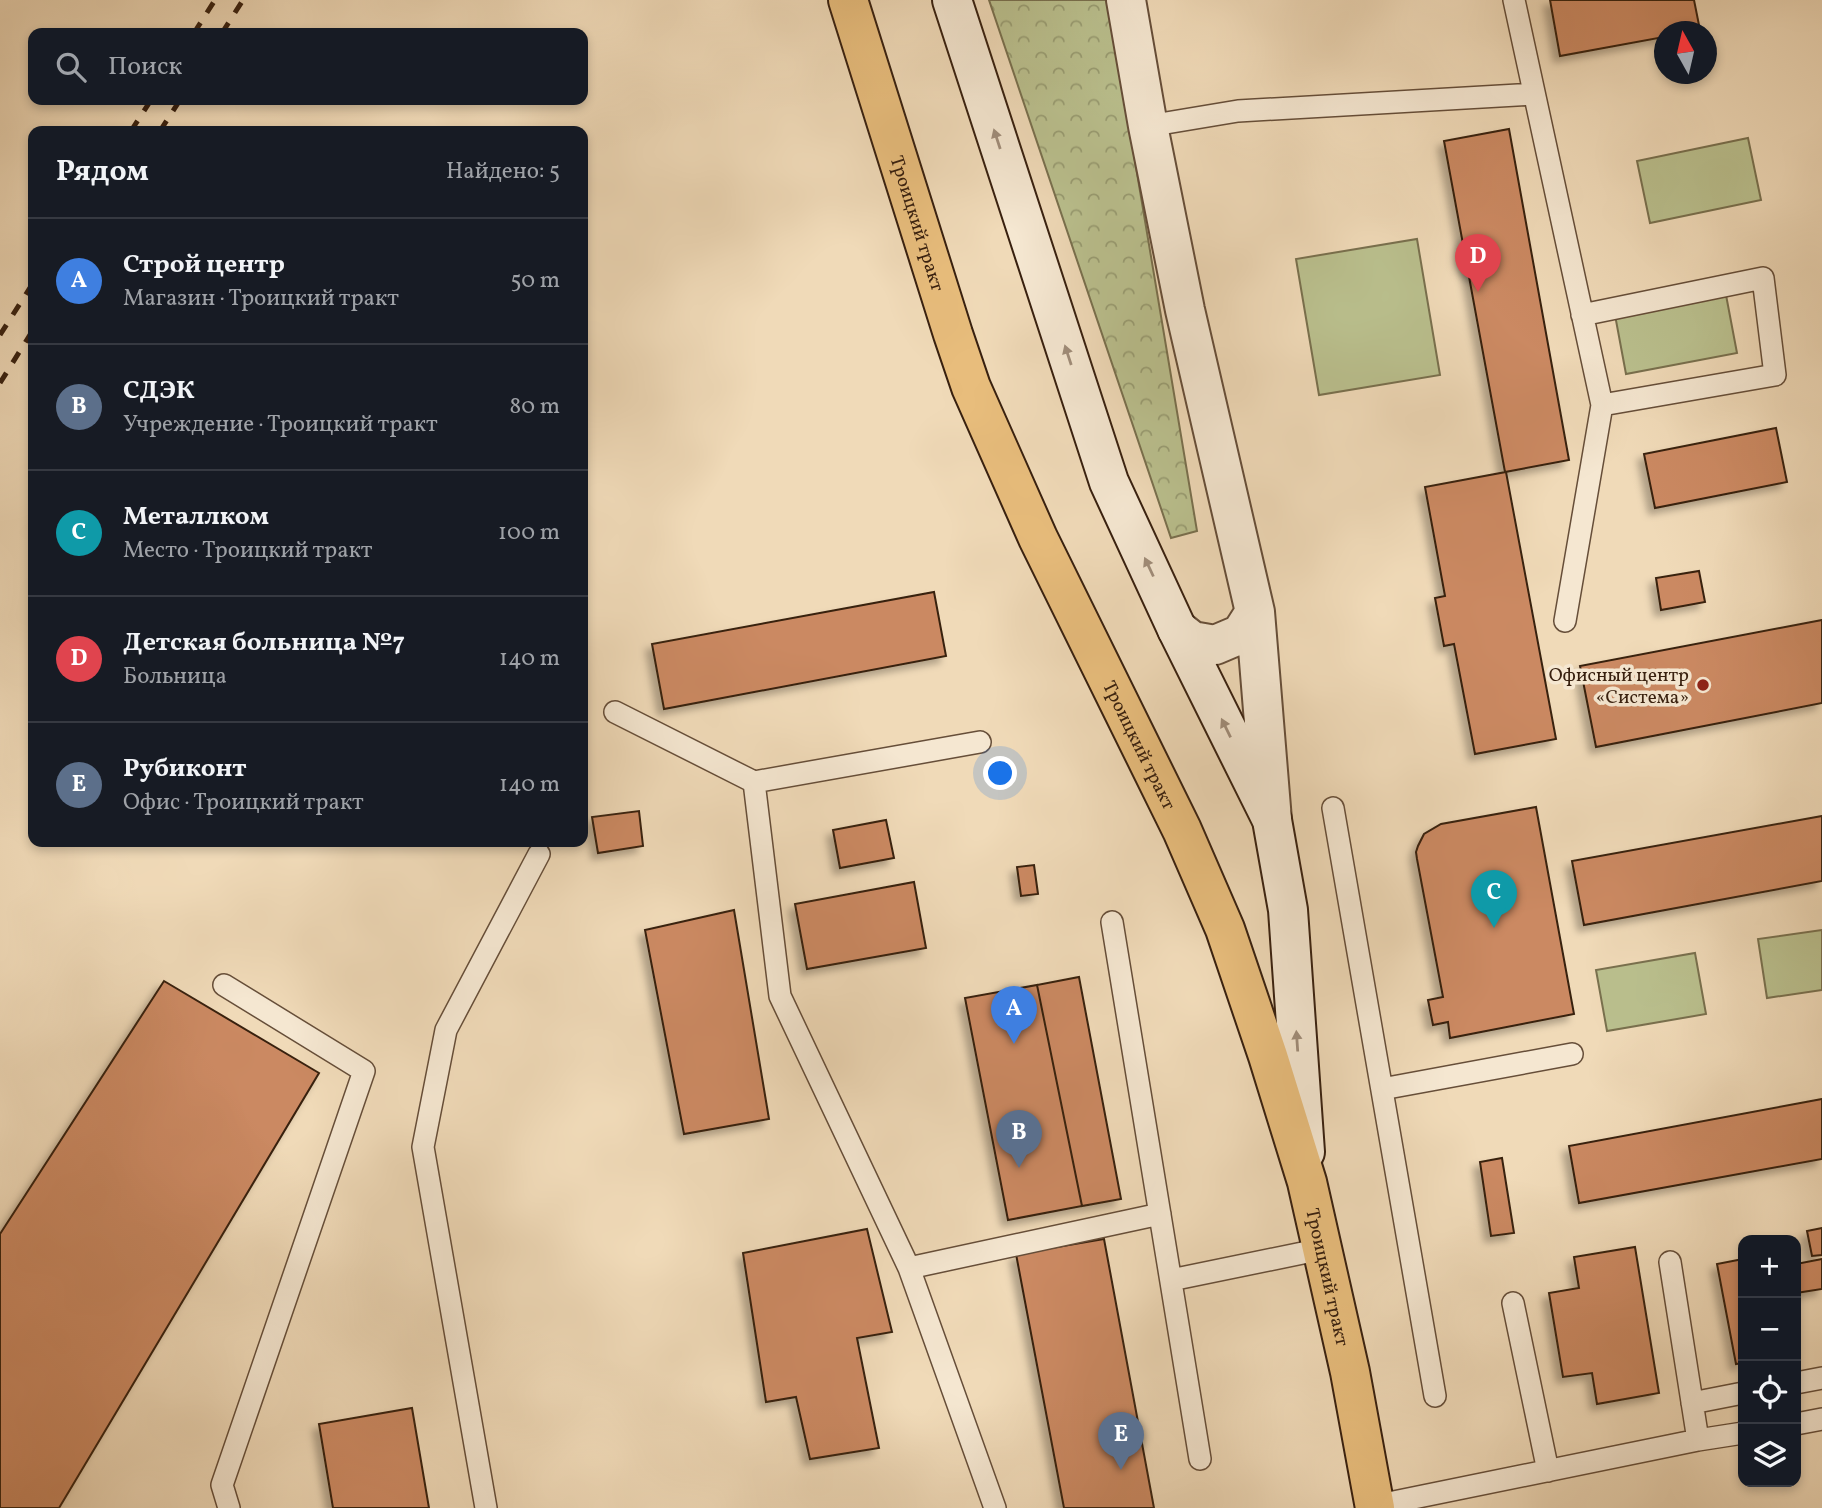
<!DOCTYPE html>
<html lang="ru">
<head>
<meta charset="utf-8">
<style>
	body { margin:0; font-family:Vollkorn,serif; background:#242831; color:#f1f3f6 }
	.controls { position:absolute; right:21px; bottom:21px; display:grid; overflow:hidden; border-radius:14px; box-shadow:0 4px 10px #0003 }
	.controls button { width:63px; height:63px; display:grid; place-items:center; padding:0; border:0; border-bottom:2px solid #363941; background:#171b24; color:#f1f3f6; font:35px sans-serif }
	.compass { position:absolute; left:1654px; top:21px; width:63px; height:63px; border-radius:50%; background:#171b24; box-shadow:0 4px 10px #0003; rotate:352deg }
	.you { position:absolute; left:1001px; top:774px; width:24px; height:24px; margin:-18px; border:5px solid #fff; border-radius:50%; background:#1a73e8; box-shadow:0 0 0 10px #1a73e833 }
	.badge { display:grid; place-items:center; width:46px; height:46px; border-radius:50%; background:#0b8043; color:#fff; font-size:23px; font-weight:700 }
	.pin { position:absolute; translate:-50% -58px; filter:drop-shadow(0 2px 4px #0008) }
	.pin::after { content:''; position:absolute; top:37px; width:24px; height:21px; background:inherit; clip-path:polygon(0 0,100% 0,50% 100%) }
	.list { margin:0; padding:0; list-style:none }
	h2 { display:flex; justify-content:space-between; align-items:center; height:91px; margin:0; padding:0 28px; font-size:30px }
	h2 small { font-size:23px; font-weight:400; color:#9ea1a6 }
	.list li { display:grid; grid-template-columns:46px 1fr auto; gap:21px; align-items:center; box-sizing:border-box; height:126px; padding:0 28px; border-top:2px solid #363941 }
	.list b { display:block; font-size:26px; white-space:nowrap }
	.list p { margin:0; font-size:23px; white-space:nowrap; color:#9ea1a6 }
	.list em { font-size:23px; font-style:normal; color:#9ea1a6 }
	.icon { flex:none; width:38px; height:38px; fill:none; stroke:currentColor; stroke-width:2; stroke-linecap:round; stroke-linejoin:round }
	.map { position:relative; flex:none; width:1822px; height:1508px; overflow:hidden }
	.search { position:absolute; background:#171b24; box-shadow:0 4px 10px #0003; left:28px; top:28px; width:560px; height:77px; display:flex; align-items:center; gap:18px; box-sizing:border-box; padding:0 24px; border-radius:14px; color:#9ea1a6; font-size:26px }
	.panel { position:absolute; background:#171b24; box-shadow:0 4px 10px #0003; left:28px; top:126px; width:560px; height:721px; border-radius:14px }
	.map>svg:first-child { display:block }
</style>
</head>
<body>
<div class="map">
<svg width="1822" height="1508" viewBox="0 0 1822 1508">
	<defs>
		<pattern id="forest-crowns" width="20" height="18" patternUnits="userSpaceOnUse" patternTransform="scale(1.75)"><rect width="20" height="18" fill="#bac08e"/><path d="M2 6a3 3 0 1 1 6 0M12 15a3 3 0 1 1 6 0" fill="none" stroke="#989c72"/></pattern>
		<filter id="shadow"><feDropShadow dx="-6" dy="6" stdDeviation="3.5" flood-color="#0004"/></filter>
	</defs>
	<rect width="100%" height="100%" fill="#f0dab8"/>
	<filter id="stains"><feTurbulence type="fractalNoise" baseFrequency=".00286" numOctaves="4"/><feColorMatrix values="0 0 0 0 .2 0 0 0 0 .09 0 0 0 0 .02 0 0 0 .5 -.17"/></filter>
	<radialGradient id="worn" r=".72"><stop offset=".6" stop-color="#630" stop-opacity="0"/><stop offset="1" stop-color="#630" stop-opacity=".3"/></radialGradient>
	<path fill="url(#forest-crowns)" stroke="#79704e" stroke-width="2" d="M989,0H1108L1197,531L1171,538Z"/>
	<path fill="#bac08e" stroke="#79704e" stroke-width="2" d="M1748,138L1761,200L1650,223L1637,161Z
		M1417,239L1440,375L1319,395L1296,259Z
		M1726,295L1737,353L1626,374L1615,315Z
		M1822,930V990L1767,998L1758,939Z
		M1695,953L1706,1014L1607,1031L1596,970Z"/>
	<path fill="#cb8962" stroke="#38200f" stroke-width="2" filter="url(#shadow)" d="M1550,0H1694L1700,30L1664,32V37L1560,56Z
		M1509,129L1569,460L1505,472L1444,141Z
		M1776,428L1787,482L1655,508L1644,454Z
		M1506,472L1556,739L1475,754L1454,644L1444,646L1435,598L1445,596L1425,487Z
		M1699,571L1705,602L1661,610L1656,578Z
		M934,592L946,656L664,709L652,644Z
		M1822,620V703L1596,747L1580,666Z
		M1536,807L1574,1014L1450,1038L1448,1022L1433,1025L1428,1000L1443,997L1417,859L1416,852L1418,846L1424,834L1441,824Z
		M639,811L643,846L598,853L592,817Z
		M1822,816V881L1584,925L1572,861Z
		M886,820L894,858L840,868L833,830Z
		M1034,865L1038,894L1021,896L1017,867Z
		M914,882L926,948L807,969L795,904Z
		M734,910L769,1119L684,1134L645,930Z
		M1079,977L1121,1199L1082,1206L1037,985Z
		M164,981L319,1073L59,1508H0V1234Z
		M1037,985L1082,1206L1008,1220L965,998Z
		M1822,1099V1159L1579,1203L1569,1146Z
		M1502,1158L1514,1233L1491,1236L1480,1162Z
		M1822,1228V1255L1812,1256L1807,1231Z
		M867,1229L892,1332L857,1338L879,1448L810,1459L796,1397L766,1402L743,1253Z
		M1104,1239L1154,1508H1064L1016,1254Z
		M1635,1247L1659,1393L1597,1404L1592,1373L1563,1377L1549,1293L1579,1288L1574,1257Z
		M1743,1259V1363L1736,1364L1717,1264Z
		M1822,1259V1289L1796,1293V1264Z
		M412,1408L429,1508H333L319,1424Z"/>
	<g fill="none" stroke-linecap="round" stroke-linejoin="round">
		<g stroke="#664e39" stroke-width="24">
			<path id="service" d="M1514,0L1602,405L1565,621
				M1148,126L1238,111L1534,94
				M1582,315L1763,278L1775,375L1602,405
				M615,712L754,782L980,742
				M754,782L780,996L909,1268L995,1508
				M1333,808L1435,1396
				M1112,922L1200,1459
				M224,985L364,1071L222,1485L229,1508
				M1382,1089L1572,1054
				M1670,1262L1698,1440
				M909,1268L1160,1214
				M1171,1280L1322,1249
				M1513,1303L1548,1471
				M1796,1383L1822,1378
				M1692,1403L1743,1393
				M1796,1424L1822,1419
				M1374,1506L1698,1440L1743,1433
				M486,1508L423,1147L446,1030L539,854"/>
		</g>
		<g stroke="#664e39" stroke-width="42">
			<path id="tertiary" d="M1126,0L1148,126L1185,310L1255,612L1272,820
				M1177,629L1192,641L1215,645L1241,634L1255,612"/>
		</g>
		<g stroke="#38200f" stroke-width="42">
			<path id="secondary" d="M952,0L1109,482L1177,629L1272,820L1288,910L1305,1152"/>
		</g>
		<g stroke="#38200f" stroke-width="42">
			<g id="primary">
				<path id="s1" d="M848,0L953,334L971,387L1038,538L1182,830L1225,929L1268,1056L1307,1182L1350,1372L1375,1508"/>
			</g>
		</g>
		<use href="#service" stroke="#f5e7d1" stroke-width="21"/>
		<use href="#tertiary" stroke="#f5e7d1" stroke-width="38"/>
		<use href="#secondary" stroke="#f5e7d1" stroke-width="38"/>
		<use href="#primary" stroke="#e8bd7c" stroke-width="38"/>
		<path stroke="#38200f" stroke-width="5" stroke-dasharray="12 12" stroke-linecap="butt" d="M194,33L215,0
			M222,33L243,0
			M131,131L151,100
			M160,131L180,100
			M0,335L33,283
			M0,383L33,330"/>
	</g>
	<defs><path id="oneway-solid" d="M-6-.8H1V-3.2L6.5 0L1 3.2V.8H-6Z" transform="scale(1.75)"/></defs>
	<g fill="#a08d7a">
		<use href="#oneway-solid" transform="translate(997 139) rotate(-108)"/>
		<use href="#oneway-solid" transform="translate(1068 355) rotate(-108)"/>
		<use href="#oneway-solid" transform="translate(1149 567) rotate(-115)"/>
		<use href="#oneway-solid" transform="translate(1226 728) rotate(-116)"/>
		<use href="#oneway-solid" transform="translate(1297 1041) rotate(-94)"/>
	</g>
	<circle fill="#8f2418" stroke="#f5e7d1" stroke-width="2.5" cx="1703" cy="685" r="7"/>
	<g text-anchor="middle" stroke-width="7" stroke-linejoin="round" paint-order="stroke">
		<g font-size="19" fill="#38200f" stroke="#f5e7d1">
			<text dy="7" stroke="none"><textPath href="#s1" startOffset="234">Троицкий тракт</textPath></text>
			<text dy="7" stroke="none"><textPath href="#s1" startOffset="802">Троицкий тракт</textPath></text>
			<text dy="7" stroke="none"><textPath href="#s1" startOffset="1368">Троицкий тракт</textPath></text>
		</g>
		<g font-size="19" fill="#38200f" stroke="#f5e7d1" text-anchor="end">
			<text x="1689" y="681">Офисный центр<tspan x="1689" dy="22">«Система»</tspan></text>
		</g>
	</g>
	<rect width="100%" height="100%" filter="url(#stains)"/>
	<rect width="100%" height="100%" fill="url(#worn)"/>
</svg>
<div class="controls">
<button>+</button>
<button>−</button>
<button><svg class="icon" aria-label="locate" viewBox="0 0 24 24"><circle cx="12" cy="12" r="6"/><path d="M12 2v4M12 18v4M2 12h4M18 12h4"/></svg></button>
<button><svg class="icon" aria-label="layers" viewBox="0 0 24 24"><path d="M12 4l9 5-9 5-9-5zM3 14l9 5 9-5"/></svg></button>
</div>
<svg class="compass" viewBox="-18 -18 36 36"><path d="M0-13l5 13h-10z" fill="#e53935"/><path d="M0 13l5-13h-10z" fill="#9ea1a6"/></svg>
<div class="you"></div>
<div class="pin badge" style="left:1014px;top:1044px;background:#3f7fe0">A</div>
<div class="pin badge" style="left:1019px;top:1168px;background:#5c6f8a">B</div>
<div class="pin badge" style="left:1494px;top:928px;background:#0f9aa8">C</div>
<div class="pin badge" style="left:1478px;top:292px;background:#e0444e">D</div>
<div class="pin badge" style="left:1121px;top:1470px;background:#5c6f8a">E</div>
<div class="search"><svg class="icon" aria-label="search" viewBox="0 0 24 24"><circle cx="10" cy="10" r="6"/><path d="M15 15l6 6"/></svg>Поиск</div>
<section class="panel">
<h2>Рядом<small>Найдено: 5</small></h2>
<ul class="list">
<li><span class="badge" style="background:#3f7fe0">A</span><div><b>Строй центр</b><p>Магазин · Троицкий тракт</p></div><em>50 m</em></li>
<li><span class="badge" style="background:#5c6f8a">B</span><div><b>СДЭК</b><p>Учреждение · Троицкий тракт</p></div><em>80 m</em></li>
<li><span class="badge" style="background:#0f9aa8">C</span><div><b>Металлком</b><p>Место · Троицкий тракт</p></div><em>100 m</em></li>
<li><span class="badge" style="background:#e0444e">D</span><div><b>Детская больница №7</b><p>Больница</p></div><em>140 m</em></li>
<li><span class="badge" style="background:#5c6f8a">E</span><div><b>Рубиконт</b><p>Офис · Троицкий тракт</p></div><em>140 m</em></li>
</ul>
</section>
</div>
</body>
</html>
